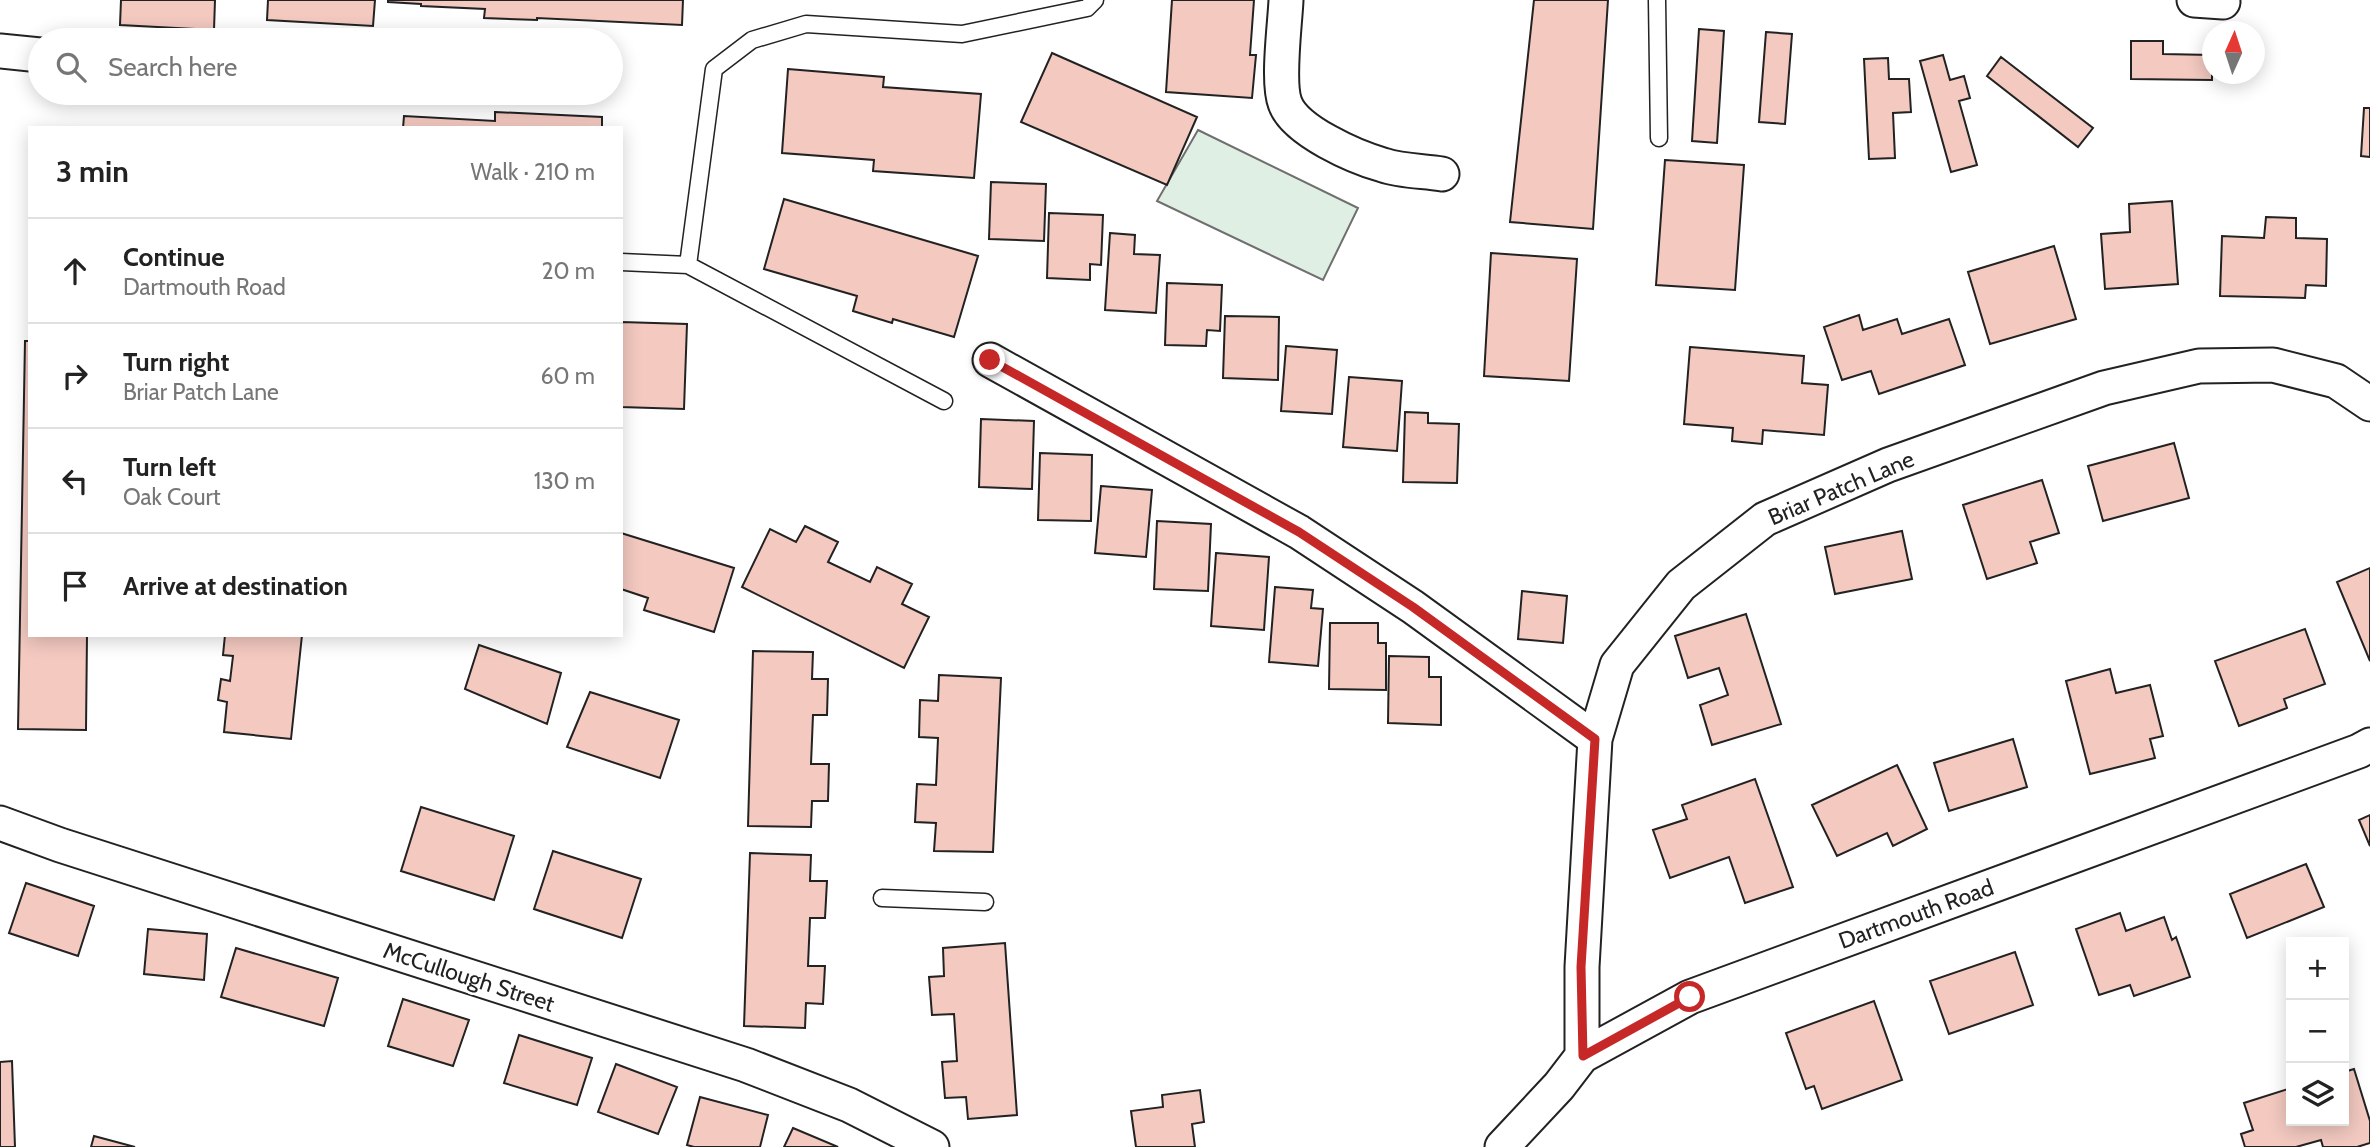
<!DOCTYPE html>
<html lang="en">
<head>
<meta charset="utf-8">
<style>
	body { margin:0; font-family:Cabin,sans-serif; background:#f6f6f6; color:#222 }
	.controls { position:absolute; right:21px; bottom:21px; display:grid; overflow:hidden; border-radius:0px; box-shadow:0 4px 18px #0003 }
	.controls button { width:63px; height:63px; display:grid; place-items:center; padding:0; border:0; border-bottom:2px solid #e0e0e0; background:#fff; color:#222; font:35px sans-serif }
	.compass { position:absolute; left:2202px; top:21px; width:63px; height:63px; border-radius:50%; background:#fff; box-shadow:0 4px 18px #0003; rotate:3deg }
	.stop { position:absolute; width:21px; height:21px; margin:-16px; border:5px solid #c62828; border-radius:50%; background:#fff }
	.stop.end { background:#c62828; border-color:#fff; box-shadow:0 2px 7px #0008 }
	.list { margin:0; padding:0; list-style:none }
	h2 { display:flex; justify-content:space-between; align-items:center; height:91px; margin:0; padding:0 28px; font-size:30px }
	h2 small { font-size:23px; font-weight:400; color:#767676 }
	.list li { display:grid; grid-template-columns:46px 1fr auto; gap:21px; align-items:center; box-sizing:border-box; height:105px; padding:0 28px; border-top:2px solid #e0e0e0 }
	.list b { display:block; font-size:26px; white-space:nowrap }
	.list p { margin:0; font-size:23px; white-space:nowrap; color:#767676 }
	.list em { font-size:23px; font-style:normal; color:#767676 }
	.icon { flex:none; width:38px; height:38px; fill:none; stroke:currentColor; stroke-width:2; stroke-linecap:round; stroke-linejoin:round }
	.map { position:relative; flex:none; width:2370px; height:1147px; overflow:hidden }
	.search { position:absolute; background:#fff; box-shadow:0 4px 18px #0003; left:28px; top:28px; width:595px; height:77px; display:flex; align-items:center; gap:18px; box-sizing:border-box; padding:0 24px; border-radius:38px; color:#767676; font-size:26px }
	.panel { position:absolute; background:#fff; box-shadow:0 4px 18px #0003; left:28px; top:126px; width:595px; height:511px; border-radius:0px }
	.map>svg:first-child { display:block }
</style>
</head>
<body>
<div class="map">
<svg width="2370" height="1147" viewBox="0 0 2370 1147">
	<rect width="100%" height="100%" fill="#fff"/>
	<path fill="#e0efe3" stroke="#6f6f6f" stroke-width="2" d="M1198,130L1358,208L1323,280L1157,201Z"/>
	<path fill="#f3c9c0" stroke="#222" stroke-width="2" d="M121,0H215L214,30L120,25Z
		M268,0H375L373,26L267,20Z
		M388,0H683L682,25L537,18V20L484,18L485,9L421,6V4L388,2Z
		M1172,0H1254L1250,55H1256L1252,98L1166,92Z
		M1534,0H1608L1593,229L1510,222Z
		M1699,29L1724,31L1717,143L1692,141Z
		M1766,32L1792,34L1785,124L1759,122Z
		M2131,41H2163V54L2212,55V80L2131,79Z
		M1052,53L1197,117L1167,185L1021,122Z
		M1943,55L1950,80L1964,76L1970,98L1959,101L1977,165L1951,172L1920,61Z
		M2001,57L2093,128L2078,147L1987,76Z
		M1888,58L1889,79H1909L1911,112L1893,113L1895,158L1869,159L1864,59Z
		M788,69L884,77L883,87L981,94L974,178L873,171L874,160L782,153Z
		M2364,108H2370V157L2361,156Z
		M495,112L602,117V128H403L404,116L495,121Z
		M1665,160L1744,165L1735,290L1656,285Z
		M991,182L1046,184L1044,241L989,239Z
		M784,199L978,256L954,337L893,319L892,323L853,311L857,296L764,269Z
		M2172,201L2178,284L2105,289L2101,234L2130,232L2129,204Z
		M1049,213L1103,215L1101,265L1090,264V280L1047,278Z
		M2266,217L2296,218V238L2327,239L2326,286L2306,285L2305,298L2220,296L2222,236L2264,238Z
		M1110,233L1135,235L1134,254L1160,255L1156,313L1105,310Z
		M2054,246L2076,319L1990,344L1968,272Z
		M1491,253L1577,259L1569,381L1484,376Z
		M1167,283L1222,285L1220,331L1207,330L1206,346L1165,345Z
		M1859,315L1863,330L1897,319L1902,334L1949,319L1965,365L1879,394L1871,371L1842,380L1824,327Z
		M1225,316L1279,317L1278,380L1223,378Z
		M621,322L687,324L684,409L621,407Z
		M25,341H30V635H87L86,730L18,729Z
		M1286,346L1337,350L1332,414L1281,411Z
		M1690,347L1804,356L1802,383L1828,385L1824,435L1763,430L1762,444L1732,441L1733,428L1684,424Z
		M1349,377L1402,381L1397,451L1343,447Z
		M1405,412L1428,413V423L1459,424L1457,483L1403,482Z
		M981,419L1034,421L1032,489L979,487Z
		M2174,443L2189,498L2103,521L2088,466Z
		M1040,453L1092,455L1091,521L1038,520Z
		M2042,480L2059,533L2030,542L2037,563L1987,579L1963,505Z
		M1101,486L1152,490L1146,557L1095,553Z
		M1157,521L1211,524L1208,591L1154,589Z
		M805,526L838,542L828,562L870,582L877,567L912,584L902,604L929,617L904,668L742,587L770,529L796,542Z
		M1902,531L1912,579L1835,594L1825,547Z
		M621,533L734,568L714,632L644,610L648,598L621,589Z
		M1216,553L1269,557L1264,630L1211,626Z
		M2370,568V661L2337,582Z
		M1275,587L1313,590L1311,608L1323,609L1318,666L1269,662Z
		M1522,591L1567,596L1563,643L1518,639Z
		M1746,614L1781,724L1712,745L1700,705L1728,695L1719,668L1688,678L1675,636Z
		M1330,623H1378V643H1386V690L1329,689Z
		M2305,629L2325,684L2284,699L2287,708L2239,726L2215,661Z
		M225,635H302L291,739L224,732L227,702L218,700L221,679L230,681L233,656L223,655Z
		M479,645L561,673L547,724L465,689Z
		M753,651L813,652L812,679H828L827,715H813L811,764H829L828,801H812L811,827L748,826Z
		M1389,656L1429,657V677H1441V725L1388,723Z
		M2110,669L2116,693L2150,685L2163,736L2150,739L2155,758L2090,774L2066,681Z
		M939,675L1001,678L993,852L934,851L936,823L915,822L917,784L936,785L938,738L919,737L920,700L938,701Z
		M590,692L679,720L660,778L567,747Z
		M2013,739L2027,787L1949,811L1934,763Z
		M1897,765L1927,829L1893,846L1887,833L1837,856L1812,805Z
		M1755,779L1793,887L1745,903L1729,857L1670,878L1653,830L1687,819L1682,805Z
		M421,807L514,836L494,900L401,871Z
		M2370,815V846L2359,820Z
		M553,851L641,879L622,938L534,909Z
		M750,853L811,855L810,881H827L825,918H810L808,966H825L823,1004L806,1003L805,1028L744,1026Z
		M2306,864L2324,907L2247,938L2230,894Z
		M26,883L94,906L78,956L9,933Z
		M2120,913L2126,931L2164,917L2172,940L2176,937L2190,977L2134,996L2130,985L2099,995L2076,929Z
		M148,929L207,934L204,980L144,974Z
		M1005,943L1017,1115L968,1119L966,1097L945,1098L942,1062L957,1061L954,1014L932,1015L929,977L944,976L943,948Z
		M236,948L338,978L324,1026L221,997Z
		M2015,952L2033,1005L1949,1034L1930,981Z
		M403,999L469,1020L453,1066L388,1046Z
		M1874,1001L1902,1080L1822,1109L1814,1086L1806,1089L1786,1033Z
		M519,1035L592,1058L577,1105L504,1083Z
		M12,1061L15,1147H0V1062Z
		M616,1064L677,1087L658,1134L598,1112Z
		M2354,1069L2370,1121V1143L2357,1147H2323L2321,1140L2296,1147H2245L2241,1134L2253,1130L2244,1103L2291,1088V1121H2344V1072Z
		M1200,1090L1204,1122L1192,1124L1195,1147H1136L1131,1111L1163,1107L1162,1095Z
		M700,1097L768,1115L760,1147H694L687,1145Z
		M793,1128L838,1147H784Z
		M94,1136L135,1147H91Z"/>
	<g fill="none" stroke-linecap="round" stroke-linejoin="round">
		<g stroke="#222" stroke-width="19">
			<path id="service" d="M1657,0L1659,138
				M621,262L688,265L944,401
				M688,265L714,69L752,40L806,24L962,34L1087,8L1095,0
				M882,898L985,902"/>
		</g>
		<g stroke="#222" stroke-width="37">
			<path id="minor" d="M1286,0C1285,24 1277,82 1285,103C1295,131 1355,157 1383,165C1401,171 1422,171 1442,174
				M2194,0L2223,2
				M0,51L40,55
				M990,360L1299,532L1413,607L1595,739
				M0,823L60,845L746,1065L849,1105L932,1147
				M1582,1056V967L1595,739L1617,665L1681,585L1765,519L1888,465L2104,388L2199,366L2273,365L2336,381L2370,404
				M1502,1147L1559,1086L1582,1056L1690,997L2359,751L2370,745"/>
		</g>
		<use href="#service" stroke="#fff" stroke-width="16"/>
		<use href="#minor" stroke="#fff" stroke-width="33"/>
	</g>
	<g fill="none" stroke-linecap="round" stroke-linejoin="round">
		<path stroke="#c62828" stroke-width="9" d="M990,360L1299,532L1413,607L1595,739L1581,967L1583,1056L1690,997"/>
	</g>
	<g text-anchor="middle" stroke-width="5" stroke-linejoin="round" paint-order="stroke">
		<g font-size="23" fill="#222" stroke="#fff">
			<text transform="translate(1841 488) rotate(-23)" y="8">Briar Patch Lane</text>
			<text transform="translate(1916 914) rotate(-20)" y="8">Dartmouth Road</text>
			<text transform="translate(469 977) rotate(18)" y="8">McCullough Street</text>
		</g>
	</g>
</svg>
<div class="controls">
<button>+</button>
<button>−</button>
<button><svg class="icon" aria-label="layers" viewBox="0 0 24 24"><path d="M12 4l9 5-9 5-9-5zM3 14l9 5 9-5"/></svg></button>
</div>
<svg class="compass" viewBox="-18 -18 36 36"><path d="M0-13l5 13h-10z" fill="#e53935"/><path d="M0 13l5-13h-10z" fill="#767676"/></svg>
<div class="stop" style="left:1690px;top:997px"></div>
<div class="stop end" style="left:990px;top:360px"></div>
<div class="search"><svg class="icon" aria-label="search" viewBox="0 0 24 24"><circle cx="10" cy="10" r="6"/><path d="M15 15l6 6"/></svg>Search here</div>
<section class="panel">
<h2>3 min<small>Walk · 210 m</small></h2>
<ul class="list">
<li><svg class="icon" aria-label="ahead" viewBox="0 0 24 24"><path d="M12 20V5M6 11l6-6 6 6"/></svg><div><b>Continue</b><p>Dartmouth Road</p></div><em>20 m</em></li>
<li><svg class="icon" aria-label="right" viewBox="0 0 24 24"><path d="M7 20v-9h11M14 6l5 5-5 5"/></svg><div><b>Turn right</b><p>Briar Patch Lane</p></div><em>60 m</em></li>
<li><svg class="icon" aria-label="left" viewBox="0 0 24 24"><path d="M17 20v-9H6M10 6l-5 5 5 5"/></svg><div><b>Turn left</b><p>Oak Court</p></div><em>130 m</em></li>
<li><svg class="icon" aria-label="arrive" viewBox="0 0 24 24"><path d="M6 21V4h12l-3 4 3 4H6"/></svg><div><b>Arrive at destination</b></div></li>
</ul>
</section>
</div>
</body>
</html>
